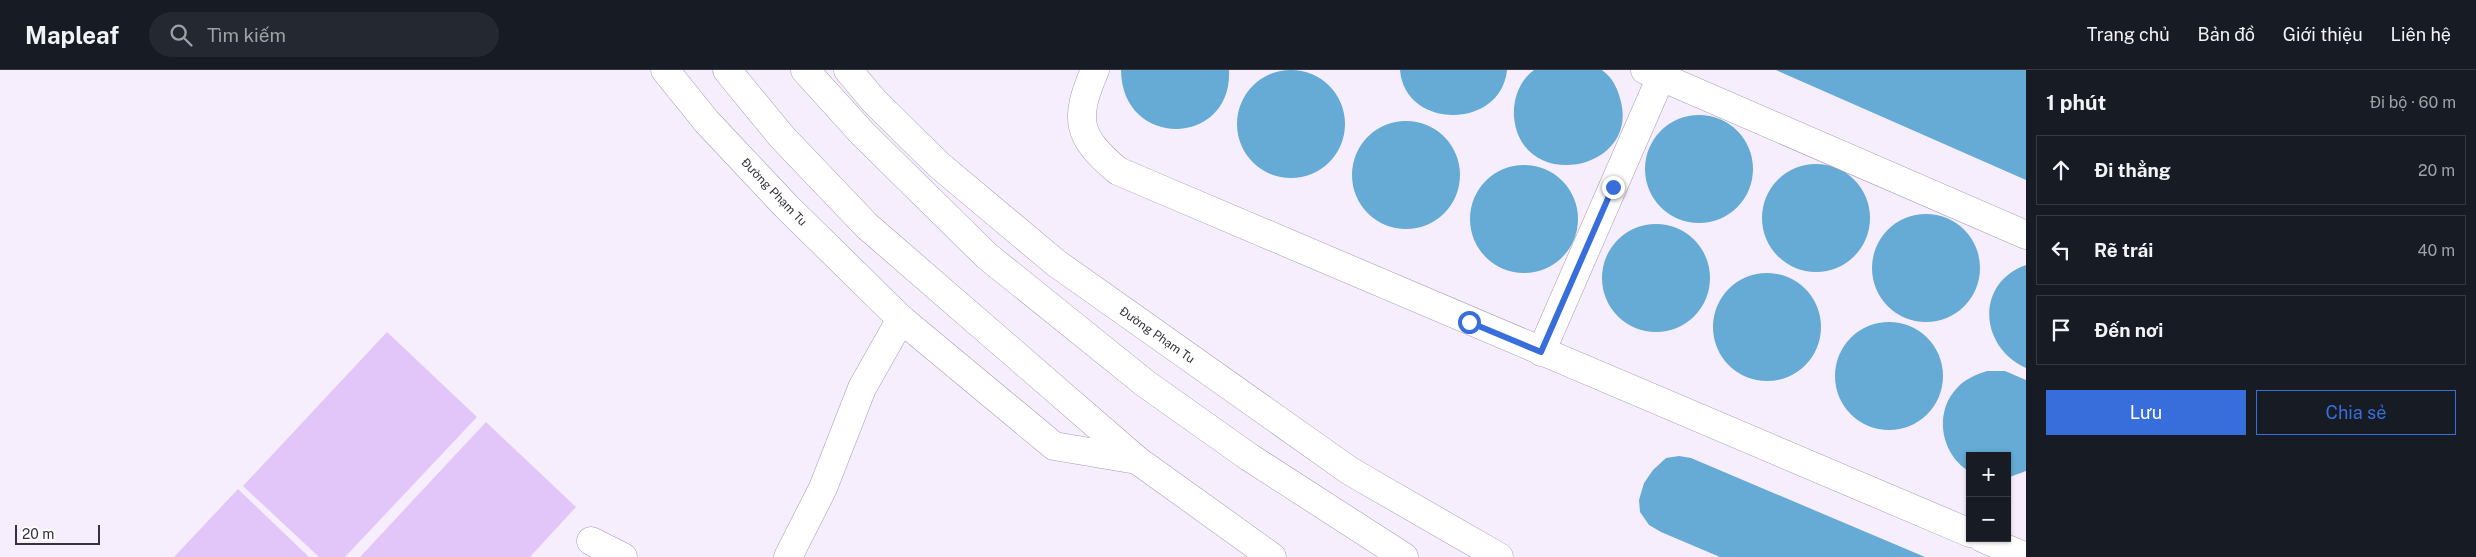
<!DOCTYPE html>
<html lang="vi">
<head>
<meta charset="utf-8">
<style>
	body { margin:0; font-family:"Public Sans",sans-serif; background:#242831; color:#f1f3f6 }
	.controls { position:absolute; right:15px; bottom:15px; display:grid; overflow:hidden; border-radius:0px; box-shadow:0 1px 4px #0004 }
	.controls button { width:45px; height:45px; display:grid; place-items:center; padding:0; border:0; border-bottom:1px solid #363941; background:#171b24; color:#f1f3f6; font:25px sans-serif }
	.scale { position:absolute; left:15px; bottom:12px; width:85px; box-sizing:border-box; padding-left:5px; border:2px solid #36313b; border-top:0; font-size:14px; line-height:18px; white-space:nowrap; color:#36313b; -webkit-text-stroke:4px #fff; paint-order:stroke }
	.stop { position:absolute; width:15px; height:15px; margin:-11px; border:4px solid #386ddc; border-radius:50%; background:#fff }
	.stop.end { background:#386ddc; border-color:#fff; box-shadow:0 1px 5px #0008 }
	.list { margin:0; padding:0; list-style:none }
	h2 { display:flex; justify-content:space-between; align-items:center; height:65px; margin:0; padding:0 20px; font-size:21px }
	h2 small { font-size:16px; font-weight:400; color:#9ea1a6 }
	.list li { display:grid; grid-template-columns:32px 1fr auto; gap:15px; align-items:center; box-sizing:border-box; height:70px; margin:0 10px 10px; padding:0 10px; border:1px solid #363941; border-radius:0px }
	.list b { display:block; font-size:19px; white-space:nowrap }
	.list em { font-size:16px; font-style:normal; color:#9ea1a6 }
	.actions { display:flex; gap:10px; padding:15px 20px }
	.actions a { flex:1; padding:11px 0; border:1px solid #386ddc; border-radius:0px; text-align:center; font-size:18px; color:#386ddc }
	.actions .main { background:#386ddc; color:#fff }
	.icon { flex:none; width:28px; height:28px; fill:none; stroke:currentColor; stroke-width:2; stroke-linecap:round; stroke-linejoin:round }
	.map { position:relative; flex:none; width:2026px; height:487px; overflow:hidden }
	header { display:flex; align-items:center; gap:30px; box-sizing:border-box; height:70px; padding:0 25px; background:#171b24; border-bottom:1px solid #363941 }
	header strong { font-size:24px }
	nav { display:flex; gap:28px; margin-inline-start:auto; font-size:18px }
	.search { width:350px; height:45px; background:#242831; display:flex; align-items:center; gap:12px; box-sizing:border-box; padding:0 18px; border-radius:28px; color:#9ea1a6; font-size:19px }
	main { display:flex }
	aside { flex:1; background:#171b24 }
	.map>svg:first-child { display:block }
</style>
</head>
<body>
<header>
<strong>Mapleaf</strong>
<div class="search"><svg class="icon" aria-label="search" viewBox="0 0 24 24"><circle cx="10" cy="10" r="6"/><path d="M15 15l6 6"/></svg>Tìm kiếm</div>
<nav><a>Trang chủ</a><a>Bản đồ</a><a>Giới thiệu</a><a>Liên hệ</a></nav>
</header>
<main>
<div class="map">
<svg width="2026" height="487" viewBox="0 0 2026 487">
	<rect width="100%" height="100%" fill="#f6eefd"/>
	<path fill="#e2c6f9" d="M387,262L477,347L345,487H319L243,416Z
		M486,352L576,437L530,487H360Z
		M238,419L309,487H174Z"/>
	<path fill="#65abd6" d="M1237 54a54 54 0 1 1 108 0a54 54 0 1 1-108 0Z
		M1121,0H1229C1233,77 1122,80 1121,0Z
		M1400,0H1507C1501,60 1405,60 1400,0Z
		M1534,0H1602C1613,8 1618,19 1621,32C1638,102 1521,123 1514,47C1513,29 1519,11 1534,0Z
		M1776,0H2026V110Z
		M1645 99a54 54 0 1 1 108 0a54 54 0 1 1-108 0Z
		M1352 105a54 54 0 1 1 108 0a54 54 0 1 1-108 0Z
		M1762 148a54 54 0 1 1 108 0a54 54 0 1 1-108 0Z
		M1470 149a54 54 0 1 1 108 0a54 54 0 1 1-108 0Z
		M1872 198a54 54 0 1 1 108 0a54 54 0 1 1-108 0Z
		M1602 208a54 54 0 1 1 108 0a54 54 0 1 1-108 0Z
		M2026,195V298C1979,277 1975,213 2026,195Z
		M1713 257a54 54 0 1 1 108 0a54 54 0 1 1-108 0Z
		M1835 306a54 54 0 1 1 108 0a54 54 0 1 1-108 0Z
		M1987,301H2005L2026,310V401L2007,408V386H1970V402C1941,385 1933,343 1957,318C1965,309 1975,305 1987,301Z
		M1679,386L1691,388L1925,487H1720L1661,462L1649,455L1640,442L1639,430L1644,413L1653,400L1666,388Z"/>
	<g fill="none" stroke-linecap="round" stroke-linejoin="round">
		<g stroke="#a599b0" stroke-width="29">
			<path id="minor" d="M1095,0C1074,49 1076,66 1118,101L1970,463
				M1645,0L2026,165
				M1541,282L1664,0
				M1982,468L2026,487
				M591,471L623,487
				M788,487L823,418L862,318L901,249"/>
		</g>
		<g stroke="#a599b0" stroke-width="29">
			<path id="major" d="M665,0L707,52L786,136L901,249L1054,376L1137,390
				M848,0L874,31L939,95L1056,193L1350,401L1499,487"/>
		</g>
		<g stroke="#a599b0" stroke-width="29">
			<path id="highway" d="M727,0L782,67L867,156L1137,390L1272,487
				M805,0L863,64L987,186L1146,314L1249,387L1404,487"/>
		</g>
		<use href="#minor" stroke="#fff" stroke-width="28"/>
		<use href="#major" stroke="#fff" stroke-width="28"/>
		<use href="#highway" stroke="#fff" stroke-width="28"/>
	</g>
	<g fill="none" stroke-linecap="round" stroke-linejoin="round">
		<path stroke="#386ddc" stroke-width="6" d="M1469,252L1541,282L1613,117"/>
	</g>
	<g text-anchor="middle" stroke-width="5" stroke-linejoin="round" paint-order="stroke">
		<g font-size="12" fill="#36313b" stroke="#fff">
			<text transform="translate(774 122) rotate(46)" y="4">Đường Phạm Tu</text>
			<text transform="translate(1157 265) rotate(35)" y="4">Đường Phạm Tu</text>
		</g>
	</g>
</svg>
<div class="controls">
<button>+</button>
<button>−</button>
</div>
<div class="scale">20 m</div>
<div class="stop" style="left:1469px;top:252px"></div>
<div class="stop end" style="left:1613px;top:117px"></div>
</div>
<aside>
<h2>1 phút<small>Đi bộ · 60 m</small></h2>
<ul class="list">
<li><svg class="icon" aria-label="ahead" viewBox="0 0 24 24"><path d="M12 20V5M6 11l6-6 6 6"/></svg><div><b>Đi thẳng</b></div><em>20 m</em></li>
<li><svg class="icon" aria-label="left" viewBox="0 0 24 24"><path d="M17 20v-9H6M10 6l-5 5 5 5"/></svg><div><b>Rẽ trái</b></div><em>40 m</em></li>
<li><svg class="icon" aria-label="arrive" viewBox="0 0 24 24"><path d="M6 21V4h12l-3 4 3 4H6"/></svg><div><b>Đến nơi</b></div></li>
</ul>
<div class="actions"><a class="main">Lưu</a><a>Chia sẻ</a></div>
</aside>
</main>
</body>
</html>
